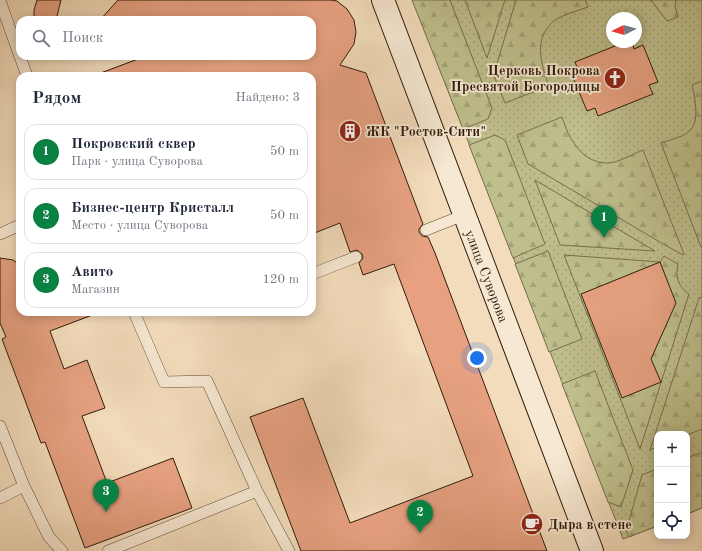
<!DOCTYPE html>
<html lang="ru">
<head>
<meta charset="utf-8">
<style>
	body { margin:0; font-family:"Old Standard TT",serif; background:#f6f6f7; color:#1f2937 }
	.controls { position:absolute; right:12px; bottom:12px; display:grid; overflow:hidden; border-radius:8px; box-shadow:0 2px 10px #0003 }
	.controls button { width:36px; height:36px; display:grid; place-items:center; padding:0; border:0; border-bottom:1px solid #e0e1e3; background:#fff; color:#1f2937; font:20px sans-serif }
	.compass { position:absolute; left:606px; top:12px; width:36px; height:36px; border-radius:50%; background:#fff; box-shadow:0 2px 10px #0003; rotate:265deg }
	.you { position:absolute; left:477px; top:358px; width:14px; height:14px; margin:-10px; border:3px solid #fff; border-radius:50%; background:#1a73e8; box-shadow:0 0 0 6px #1a73e833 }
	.badge { display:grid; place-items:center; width:26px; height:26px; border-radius:50%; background:#0b8043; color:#fff; font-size:13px; font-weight:700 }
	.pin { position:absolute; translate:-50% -33px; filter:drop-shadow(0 1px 2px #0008) }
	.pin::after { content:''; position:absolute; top:21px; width:14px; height:12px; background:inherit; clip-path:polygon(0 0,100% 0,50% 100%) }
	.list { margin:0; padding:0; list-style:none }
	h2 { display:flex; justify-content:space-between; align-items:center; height:52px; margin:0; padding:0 16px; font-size:17px }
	h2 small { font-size:13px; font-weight:400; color:#747a83 }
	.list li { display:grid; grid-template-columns:26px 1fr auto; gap:12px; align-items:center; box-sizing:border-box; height:56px; margin:0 8px 8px; padding:0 8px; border:1px solid #e0e1e3; border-radius:12px }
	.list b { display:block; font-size:15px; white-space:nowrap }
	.list p { margin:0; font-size:13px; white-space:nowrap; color:#747a83 }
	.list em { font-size:13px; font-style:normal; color:#747a83 }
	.icon { flex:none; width:22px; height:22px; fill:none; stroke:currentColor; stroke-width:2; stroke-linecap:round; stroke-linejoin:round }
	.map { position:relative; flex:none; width:702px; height:551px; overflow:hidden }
	.search { position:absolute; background:#fff; box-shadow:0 2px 10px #0003; left:16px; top:16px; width:300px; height:44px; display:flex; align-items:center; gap:10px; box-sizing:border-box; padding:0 14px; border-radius:12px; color:#747a83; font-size:15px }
	.panel { position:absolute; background:#fff; box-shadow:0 2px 10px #0003; left:16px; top:72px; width:300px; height:244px; border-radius:12px }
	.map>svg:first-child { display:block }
</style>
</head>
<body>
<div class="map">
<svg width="702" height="551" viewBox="0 0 702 551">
	<defs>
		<pattern id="green-dots" width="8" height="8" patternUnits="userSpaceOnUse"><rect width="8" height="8" fill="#bfbf8d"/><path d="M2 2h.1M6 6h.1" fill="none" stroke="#a4a478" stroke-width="1.8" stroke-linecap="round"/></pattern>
		<pattern id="forest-firs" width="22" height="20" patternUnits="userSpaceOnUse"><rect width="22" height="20" fill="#bfbf8d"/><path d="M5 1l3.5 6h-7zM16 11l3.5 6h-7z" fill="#a4a478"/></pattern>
	</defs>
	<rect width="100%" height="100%" fill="#f3dcbb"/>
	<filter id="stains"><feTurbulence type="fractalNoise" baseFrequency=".005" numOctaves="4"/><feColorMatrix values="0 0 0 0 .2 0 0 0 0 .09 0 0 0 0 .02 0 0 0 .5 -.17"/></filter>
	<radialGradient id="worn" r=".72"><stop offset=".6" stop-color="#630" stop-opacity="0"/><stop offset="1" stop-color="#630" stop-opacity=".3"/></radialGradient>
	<path fill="url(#green-dots)" stroke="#776e4c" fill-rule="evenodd" d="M413,0H702V508L687,514V434H657V526L623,539ZM612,18H636V42H612Z"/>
	<path fill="url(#forest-firs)" stroke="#776e4c" d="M412,0H450L492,108L488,119L463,129Z
		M465,0H505L487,58Z
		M516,0H585L588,7C577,11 565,14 555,20C553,21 551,24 549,26C534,43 542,67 549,86L505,103L492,71L495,70Z
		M651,0H676L675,6L678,17L667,21Z
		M702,81V247H701L661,143C669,140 680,138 687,133C701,125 695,98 692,85Z
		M562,117C569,139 582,164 609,163C617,163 635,153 643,150L684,254L683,255L665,245L528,164L517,135Z
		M495,135L505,140L545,244L513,258L469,145Z
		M535,180L655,251L560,245Z
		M548,251L582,339L549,352L515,264Z
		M564,255L660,262L664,256L678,264C675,276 678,287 689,294L640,449Z
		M702,297V429L687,435V434H657V447L650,450L699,298Z
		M595,371L633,470L621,507L608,502L562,384Z
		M702,452V508L687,514V458Z
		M657,469V526L629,537L626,531L642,475Z"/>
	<path fill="#e7a181" stroke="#2f1d0b" d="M37,0H61L56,20H34V10Z
		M118,0H331L337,1L347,9L354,20L356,32L354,44L340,65L366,73L423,224L419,229V232L422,236L428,237L435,253L547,551H301L250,417L303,398L350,523L473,476L394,264L363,275L359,263L363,258L362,254L357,250L350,252L340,223L312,234V76H98V74L146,56H312V20H100Z
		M625,42H632L634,49L643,45L658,82L649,85L653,94L598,116L595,108L587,111L572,75L579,72L575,62Z
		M0,258L13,260L20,265V312H95V314L50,331L64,369L87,360L105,408L82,416L107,483L173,458L192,508L85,548L45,442L41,443L2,339L6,337L0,323Z
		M660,262L676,303L651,359L661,382L622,398L581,294Z"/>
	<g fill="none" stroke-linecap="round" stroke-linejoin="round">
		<g stroke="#604d37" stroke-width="12">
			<path id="lane" d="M0,1L27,76
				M426,230L464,215
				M0,234L20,225
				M312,274L356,257
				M134,312L164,382L207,381L257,491L289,551
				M0,426L24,486L0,498
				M24,486L49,537L62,551
				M108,551L257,491"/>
		</g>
		<g stroke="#2f1d0b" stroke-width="24">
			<path id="secondary" d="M383,0L592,551"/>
		</g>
		<use href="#lane" stroke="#f7e8d3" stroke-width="11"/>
		<use href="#secondary" stroke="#f7e8d3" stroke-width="22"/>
	</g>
	<defs>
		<g id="church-disc" transform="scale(1.15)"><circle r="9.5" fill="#8f2418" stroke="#f7e8d3"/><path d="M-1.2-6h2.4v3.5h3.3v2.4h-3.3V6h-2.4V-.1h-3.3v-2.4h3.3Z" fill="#fff"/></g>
		<g id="building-disc" transform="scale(1.15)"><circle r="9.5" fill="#8f2418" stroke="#f7e8d3"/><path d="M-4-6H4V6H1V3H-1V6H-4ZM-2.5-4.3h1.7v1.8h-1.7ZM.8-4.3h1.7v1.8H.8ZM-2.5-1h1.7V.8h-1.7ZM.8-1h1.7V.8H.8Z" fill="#fff"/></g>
		<g id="cafe-disc" transform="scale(1.15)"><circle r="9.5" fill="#8f2418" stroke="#f7e8d3"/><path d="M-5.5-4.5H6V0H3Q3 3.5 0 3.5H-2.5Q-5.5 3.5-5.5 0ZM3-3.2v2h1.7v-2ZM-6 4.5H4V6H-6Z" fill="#fff"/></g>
	</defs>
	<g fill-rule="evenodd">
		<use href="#church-disc" x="615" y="78"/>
		<use href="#building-disc" x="350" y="131"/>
		<use href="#cafe-disc" x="532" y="524"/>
	</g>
	<g text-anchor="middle" stroke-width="3.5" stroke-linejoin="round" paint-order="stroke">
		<g font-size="14" font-weight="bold" fill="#2f1d0b" stroke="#f7e8d3" text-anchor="start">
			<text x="600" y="75" text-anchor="end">Церковь Покрова<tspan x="600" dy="16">Пресвятой Богородицы</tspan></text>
			<text x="366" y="136">ЖК "Ростов-Сити"</text>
			<text x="548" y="529">Дыра в стене</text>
		</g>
		<g font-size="14" fill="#2f1d0b" stroke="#f7e8d3">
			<text transform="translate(487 276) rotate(69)" y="5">улица Суворова</text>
		</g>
	</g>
	<rect width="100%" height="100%" filter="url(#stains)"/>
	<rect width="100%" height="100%" fill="url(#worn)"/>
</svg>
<div class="controls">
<button>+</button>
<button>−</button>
<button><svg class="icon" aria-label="locate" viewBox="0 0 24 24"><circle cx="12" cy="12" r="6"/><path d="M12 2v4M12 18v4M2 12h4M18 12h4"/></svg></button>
</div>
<svg class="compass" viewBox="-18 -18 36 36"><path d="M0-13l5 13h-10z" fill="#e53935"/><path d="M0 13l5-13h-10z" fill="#747a83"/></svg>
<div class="you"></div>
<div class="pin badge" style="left:604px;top:238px">1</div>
<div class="pin badge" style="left:420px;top:533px">2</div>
<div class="pin badge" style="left:106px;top:512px">3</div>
<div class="search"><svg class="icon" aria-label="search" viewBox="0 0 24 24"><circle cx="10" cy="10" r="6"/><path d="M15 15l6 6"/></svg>Поиск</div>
<section class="panel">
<h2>Рядом<small>Найдено: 3</small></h2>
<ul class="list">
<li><span class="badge">1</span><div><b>Покровский сквер</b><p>Парк · улица Суворова</p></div><em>50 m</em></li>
<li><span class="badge">2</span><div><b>Бизнес-центр Кристалл</b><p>Место · улица Суворова</p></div><em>50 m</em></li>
<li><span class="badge">3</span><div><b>Авито</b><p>Магазин</p></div><em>120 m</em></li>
</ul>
</section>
</div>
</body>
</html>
